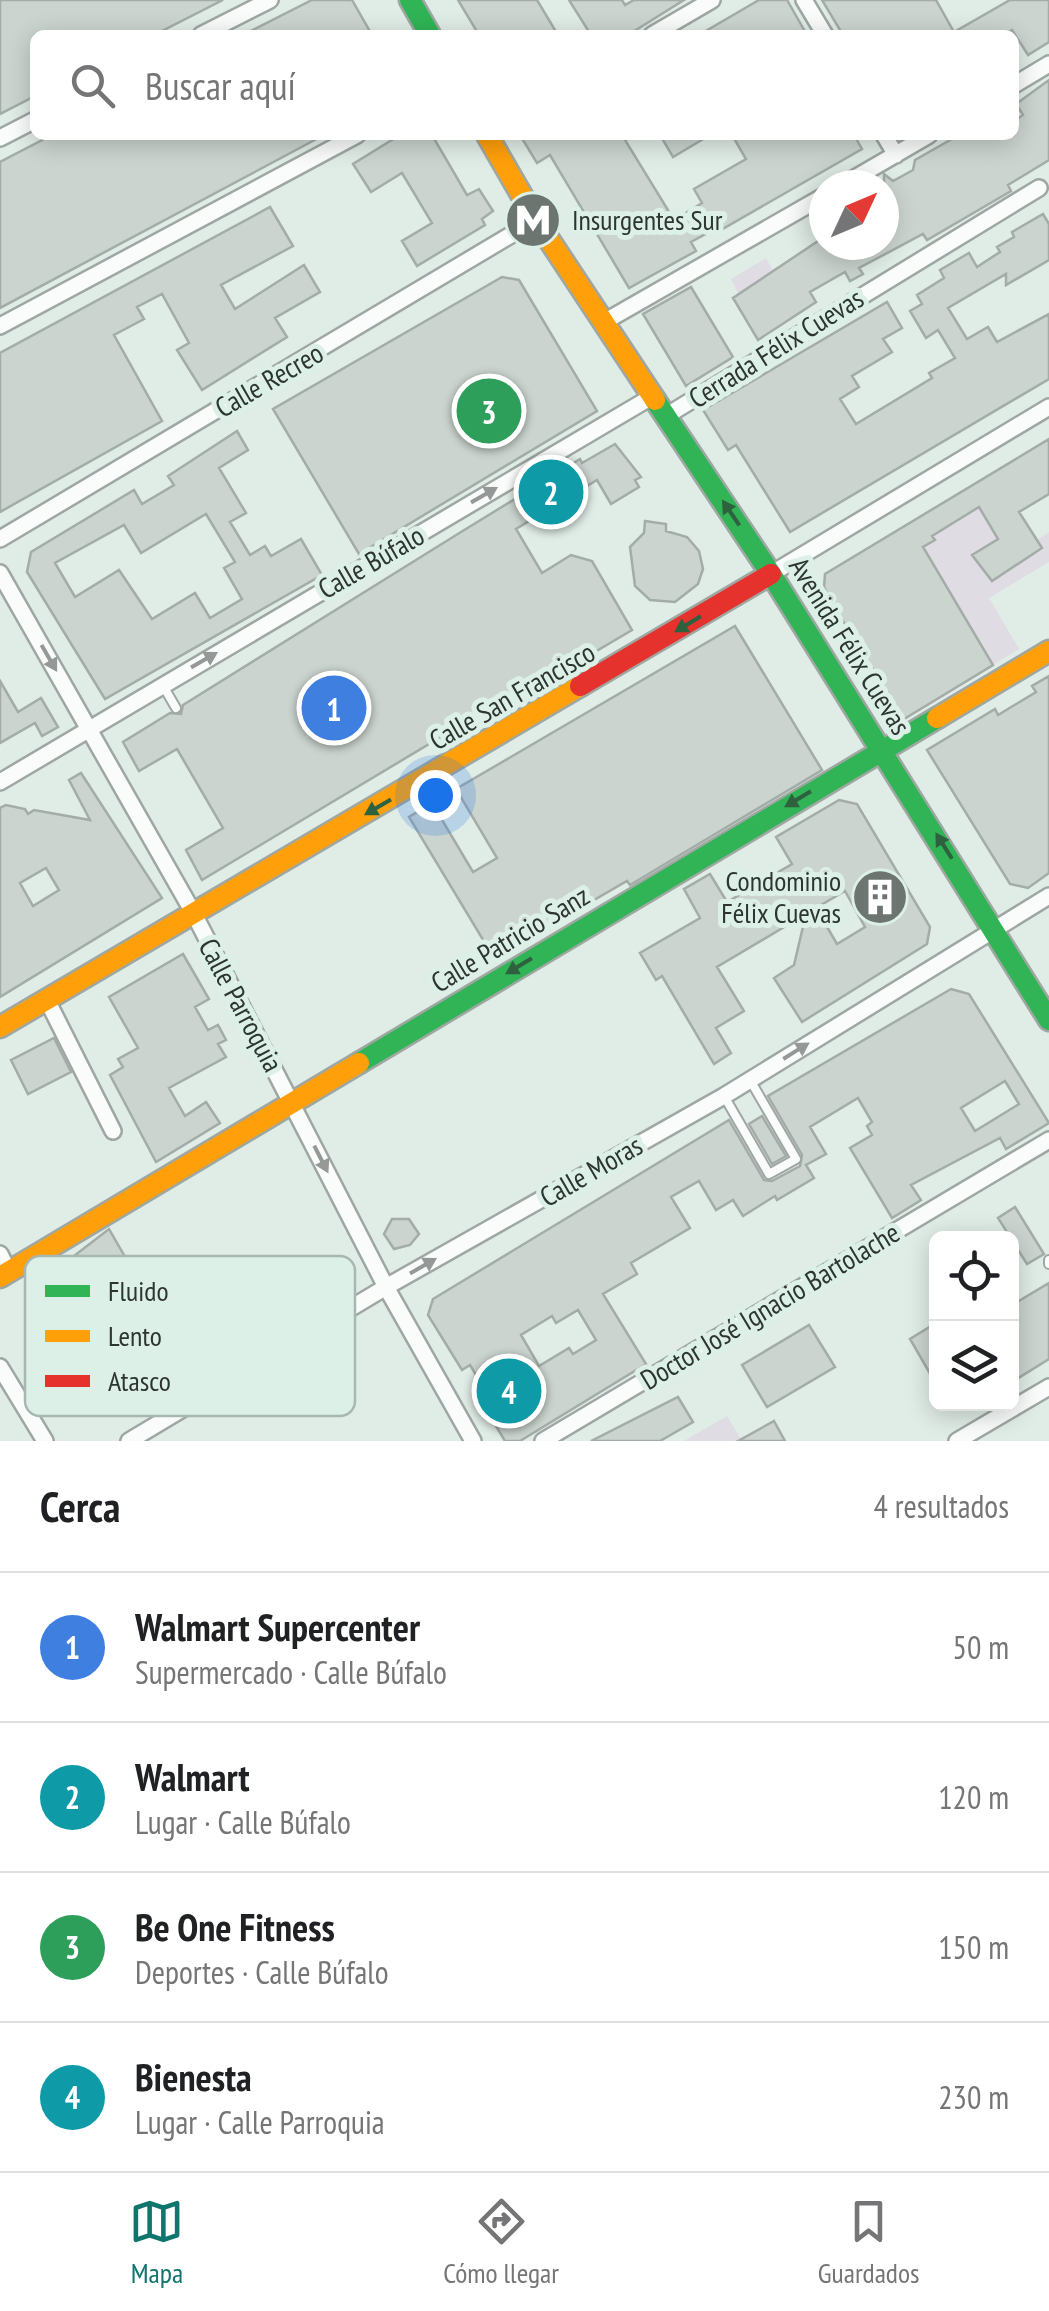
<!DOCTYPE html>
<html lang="es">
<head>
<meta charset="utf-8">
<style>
	body { margin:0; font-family:"PT Sans Narrow",sans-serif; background:#f2f2f2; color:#202124 }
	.controls { position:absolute; right:30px; bottom:30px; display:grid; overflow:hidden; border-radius:15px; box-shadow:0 5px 25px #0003 }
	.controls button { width:90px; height:90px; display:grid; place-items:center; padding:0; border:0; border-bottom:2px solid #e0e0e0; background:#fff; color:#202124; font:50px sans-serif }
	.compass { position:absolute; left:809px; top:170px; width:90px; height:90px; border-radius:50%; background:#fff; box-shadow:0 5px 25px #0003; rotate:46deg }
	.you { position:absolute; left:435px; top:795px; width:35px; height:35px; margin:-25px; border:8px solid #fff; border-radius:50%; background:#1a73e8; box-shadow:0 0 0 15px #1a73e833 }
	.badge { display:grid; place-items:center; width:65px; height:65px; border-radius:50%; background:#0f766e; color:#fff; font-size:32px; font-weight:700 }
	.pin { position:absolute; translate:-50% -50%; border:5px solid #fff; box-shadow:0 2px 10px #0006 }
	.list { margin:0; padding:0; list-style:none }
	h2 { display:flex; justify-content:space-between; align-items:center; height:130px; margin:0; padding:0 40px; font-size:42px }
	h2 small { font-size:32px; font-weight:400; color:#757577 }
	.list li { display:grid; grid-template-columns:65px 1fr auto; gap:30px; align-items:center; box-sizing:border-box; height:150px; padding:0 40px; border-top:2px solid #e0e0e0 }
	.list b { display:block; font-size:38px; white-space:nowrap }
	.list p { margin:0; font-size:32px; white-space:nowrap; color:#757577 }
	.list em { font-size:32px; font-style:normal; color:#757577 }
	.icon { flex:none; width:55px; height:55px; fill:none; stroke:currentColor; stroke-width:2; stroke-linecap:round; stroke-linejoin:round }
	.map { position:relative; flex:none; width:1049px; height:1441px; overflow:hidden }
	.search { position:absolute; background:#fff; box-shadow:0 5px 25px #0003; left:30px; right:30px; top:30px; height:110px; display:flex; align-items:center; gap:25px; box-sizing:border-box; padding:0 35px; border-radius:15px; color:#757577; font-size:38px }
	.sheet { height:730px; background:#fff }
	nav { display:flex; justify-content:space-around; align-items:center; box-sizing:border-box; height:140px; border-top:2px solid #e0e0e0; background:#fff; font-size:28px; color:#757577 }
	nav a { display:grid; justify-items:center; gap:5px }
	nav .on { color:#0f766e }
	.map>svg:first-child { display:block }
</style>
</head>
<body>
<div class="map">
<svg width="1049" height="1441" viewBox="0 0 1049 1441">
	<rect width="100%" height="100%" fill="#e0ece6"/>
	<path fill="#dfdce4" d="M766,258L774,273L739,294L731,279Z
		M979,507L998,539L972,555L993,581C1016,567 1025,547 1049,532V562L989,598L1019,649L993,665L923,547L934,540L925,524L947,527Z
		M727,1416L742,1441H684Z"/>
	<path fill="#cbd4cf" stroke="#a4aca8" stroke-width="2.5" fill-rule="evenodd" d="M0,0H223L154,35H35V96L0,114Z
		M312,0H352L372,35H243Z
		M458,0H537L558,35H479Z
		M569,0H622L625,5L634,0H684L628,35H591Z
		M759,0H787L807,35H699Z
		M822,0H936L954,32L1010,0H1049V42L1028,55L1012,30L1004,35H843Z
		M1049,80V160L1008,185L1011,191L927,240L923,234L859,268L863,274L850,281L845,272L810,292L816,302L758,340L733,298L824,237V245H884V174L893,181L913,170L915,160L959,135H1014V121L1023,115L1016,104Z
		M52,135H324L0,308V162Z
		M400,135H432L467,195L479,189L493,211L482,219L485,225L417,266L402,241L432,223L402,173L371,192L353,164Z
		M532,135H622L674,220L702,203L694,189L746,159L732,135H854L862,149L719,231L717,228L691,242L696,251L629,288L550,155L537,163L523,140Z
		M660,135H710L673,157Z
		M270,207L293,246L221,285L235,309L304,265L320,292L275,318L287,337L202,390L177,350L189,343L162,294L137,307L144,319L114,335L162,421L0,512V353Z
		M1043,214L1049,224V260L1006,285V274L948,308L967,339L988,327L997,342L1049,314V379L790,532L736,445L728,450L703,410L887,302L902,328L883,339L892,352L852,376L859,387L840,399L856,424L932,378L929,373L955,358L938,330L926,338L910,311L922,304L917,295L944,278L940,270L969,253L977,267L1000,252L997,247L1014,237L1012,232Z
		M502,277L519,280L597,411L359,554L273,409Z
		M691,287L733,357L686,386L643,314Z
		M237,431L248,450L219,468L246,513L230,522L250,555L265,546L271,556L301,539L322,575L105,699L27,572L31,552L134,490L142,504L174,485L168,476ZM206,514L235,562L224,568L242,599L210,618L195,593L152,619L119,570L75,597L55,563L124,525L141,553Z
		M1049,439V494L1019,512L1042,548L992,581L972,555L998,539L979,507L932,536L935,540L923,547L993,665L904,719L833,605L824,587L825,574Z
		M615,444L641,477L635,480L639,487L611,504L597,480L516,529L542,573L571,555L592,561L632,630L549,679L546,674L202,880L186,850L223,828L177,749L139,771L123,742L170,713L181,714L183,705L461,532L580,459L582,463Z
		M645,521L666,524V531L687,537L699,551L703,569L698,584L675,602L650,600L635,586L630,547L644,533Z
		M735,626L822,770L630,885L627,881L494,958L409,817L432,803L473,872L497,858L456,789Z
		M1049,676V873L1028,888L1010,884L927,750L995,709L998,715L1036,692L1032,686Z
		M0,681L18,712L41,698L58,727L42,736L35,723L0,743Z
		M81,773L162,898L0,997V808L6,805L25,809L28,814L34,810L90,820L69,780ZM46,868L59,890L33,906L20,883Z
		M839,800L857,804L930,927L927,944L802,1022L774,978L794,965L806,914L717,967L744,1011L716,1028L731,1053L714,1064L662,976L656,980L640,953L700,918L684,889L710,874L727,902L792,864L776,837ZM845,891L865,927L837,944L816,908Z
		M183,954L209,999L195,1007L208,1030L218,1025L226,1040L218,1044L226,1057L169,1088L185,1116L206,1102L220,1123L156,1162L110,1075L123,1067L118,1059L138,1048L109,997Z
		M951,989L969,994L1049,1123L1006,1149L1000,1138L911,1185L921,1200L892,1218L850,1148L872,1135L867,1126L872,1122L858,1098L810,1127L826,1154L806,1165L814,1178L777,1200L775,1196L743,1216L733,1200L716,1210L699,1181L671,1197L690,1228L631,1263L637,1274L603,1294L646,1364L520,1441H505L491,1418L499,1413L470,1365L462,1370L428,1315L433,1299L729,1120L764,1180L772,1181L800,1166L802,1155L768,1096ZM1005,1081L1019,1104L975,1131L961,1108ZM578,1310L596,1340L573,1354L569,1348L539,1366L521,1335L552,1316L556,1323Z
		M54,1038L71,1072L28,1094L11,1060Z
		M762,1116L786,1156L772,1164L749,1124Z
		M1015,1207L1044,1254L1027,1264L998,1218Z
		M392,1219H409L419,1234L410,1245L394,1249L384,1234Z
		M109,1229L143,1288L101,1312L70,1259Z
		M1049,1283V1359L1012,1382V1305Z
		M936,1323V1384L910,1339Z
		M809,1325L835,1367L767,1407L742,1365Z
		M678,1397L693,1422L660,1441H591Z
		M774,1421L785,1441H738Z"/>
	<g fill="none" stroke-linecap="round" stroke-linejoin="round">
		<g stroke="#9fa7a3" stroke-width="12">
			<path id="lane" d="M162,684L176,708
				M724,1096L769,1174L796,1159L750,1080
				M1049,1260V1264"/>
		</g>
		<g stroke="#9fa7a3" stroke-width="20">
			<path id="street" d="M804,0L825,35
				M201,35L270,0
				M652,35L712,0
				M1014,85L1049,64
				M884,135L896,155
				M0,138L35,120
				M843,185L929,135
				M604,322L824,196
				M0,326L357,135
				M666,416L1039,188
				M0,539L536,220
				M0,573L194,914L386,1287L473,1441
				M771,574L1049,407
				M0,782L653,396
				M47,1000L113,1131
				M0,1254L9,1272
				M0,1367L45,1441
				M129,1441L386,1287L724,1096L1049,896
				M543,1441L1049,1140
				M957,1441L1049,1387"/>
		</g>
		<g stroke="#9fa7a3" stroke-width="25">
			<path id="fast" d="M410,0L430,35
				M655,400L771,574L1049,1020
				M359,1063L937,718"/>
		</g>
		<g stroke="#9fa7a3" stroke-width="25">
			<path id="slow" d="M487,135L536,220L655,400
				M937,718L1049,651
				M0,1027L580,686
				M0,1277L359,1063"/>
		</g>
		<g stroke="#9fa7a3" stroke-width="25">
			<path id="jam" d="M580,686L771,574"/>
		</g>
		<use href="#lane" stroke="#fafcfb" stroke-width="8"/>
		<use href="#street" stroke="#fafcfb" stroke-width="15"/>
		<use href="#fast" stroke="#30b455" stroke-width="20"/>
		<use href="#slow" stroke="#ff9f0a" stroke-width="20"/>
		<use href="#jam" stroke="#e5322d" stroke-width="20"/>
	</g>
	<defs><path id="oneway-solid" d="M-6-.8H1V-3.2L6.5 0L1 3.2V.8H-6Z" transform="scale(2.5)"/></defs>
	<g fill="#949896">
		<use href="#oneway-solid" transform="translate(484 495) rotate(-30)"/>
		<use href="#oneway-solid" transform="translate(49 658) rotate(60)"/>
		<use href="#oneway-solid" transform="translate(204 660) rotate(-30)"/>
		<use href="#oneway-solid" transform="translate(796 1051) rotate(-32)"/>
		<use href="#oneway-solid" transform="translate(321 1159) rotate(63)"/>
		<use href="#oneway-solid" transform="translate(423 1266) rotate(-30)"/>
	</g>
	<g fill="#2e613e">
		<use href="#oneway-solid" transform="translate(731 513) rotate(-124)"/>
		<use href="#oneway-solid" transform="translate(688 624) rotate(149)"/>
		<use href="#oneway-solid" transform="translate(798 799) rotate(149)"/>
		<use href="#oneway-solid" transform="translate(378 807) rotate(150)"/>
		<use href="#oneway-solid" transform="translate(944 846) rotate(-122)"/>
		<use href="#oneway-solid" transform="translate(519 966) rotate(149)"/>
	</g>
	<defs>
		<g id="metro-disc" transform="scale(2.875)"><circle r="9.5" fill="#6c7570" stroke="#dcf0e7"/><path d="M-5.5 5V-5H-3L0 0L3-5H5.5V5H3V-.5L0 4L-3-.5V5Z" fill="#fff"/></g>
		<g id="building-disc" transform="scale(2.875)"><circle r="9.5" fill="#6c7570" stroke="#dcf0e7"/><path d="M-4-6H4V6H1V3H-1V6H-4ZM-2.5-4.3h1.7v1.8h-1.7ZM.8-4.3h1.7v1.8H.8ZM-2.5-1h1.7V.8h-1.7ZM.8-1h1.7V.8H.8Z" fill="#fff"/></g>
	</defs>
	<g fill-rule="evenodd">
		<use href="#metro-disc" x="533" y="220"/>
		<use href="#building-disc" x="880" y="897"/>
	</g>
	<g text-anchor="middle" stroke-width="10" stroke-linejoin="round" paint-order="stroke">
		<g font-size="28" fill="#2d3531" stroke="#dcf0e7" text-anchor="start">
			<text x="572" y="230">Insurgentes Sur</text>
			<text x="841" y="891" text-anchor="end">Condominio<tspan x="841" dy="32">Félix Cuevas</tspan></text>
		</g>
		<g font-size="28" fill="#2d3531" stroke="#dcf0e7">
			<text transform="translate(776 348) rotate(-32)" y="10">Cerrada Félix Cuevas</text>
			<text transform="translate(269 380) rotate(-30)" y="10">Calle Recreo</text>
			<text transform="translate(371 562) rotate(-30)" y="10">Calle Búfalo</text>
			<text transform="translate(850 646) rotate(58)" y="10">Avenida Félix Cuevas</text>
			<text transform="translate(512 696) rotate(-30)" y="10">Calle San Francisco</text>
			<text transform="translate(510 939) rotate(-31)" y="10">Calle Patricio Sanz</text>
			<text transform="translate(241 1005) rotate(62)" y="10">Calle Parroquia</text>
			<text transform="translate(591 1171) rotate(-30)" y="10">Calle Moras</text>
			<text transform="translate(770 1306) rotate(-31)" y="10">Doctor José Ignacio Bartolache</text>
		</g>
	</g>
	<rect x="25" y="1256" width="330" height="160" rx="15" fill="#dcf0e7" stroke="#a8b8b0" stroke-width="2.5"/>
	<rect x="45" y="1285" width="45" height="12" fill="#30b455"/>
	<rect x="45" y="1330" width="45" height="12" fill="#ff9f0a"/>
	<rect x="45" y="1375" width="45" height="12" fill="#e5322d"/>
	<g font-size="28" fill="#2d3531">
		<text x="108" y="1301">Fluido</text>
		<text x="108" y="1346">Lento</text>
		<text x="108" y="1391">Atasco</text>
	</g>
</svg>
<div class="controls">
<button><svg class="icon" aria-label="locate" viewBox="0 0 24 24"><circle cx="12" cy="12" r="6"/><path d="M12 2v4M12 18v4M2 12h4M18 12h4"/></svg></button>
<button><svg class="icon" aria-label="layers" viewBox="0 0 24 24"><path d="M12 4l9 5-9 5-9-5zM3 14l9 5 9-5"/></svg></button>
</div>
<svg class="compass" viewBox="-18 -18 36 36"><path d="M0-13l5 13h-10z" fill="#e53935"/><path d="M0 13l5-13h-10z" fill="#757577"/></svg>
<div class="you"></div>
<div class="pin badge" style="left:334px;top:708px;background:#3f7fe0">1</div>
<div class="pin badge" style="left:551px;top:492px;background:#0f9aa8">2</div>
<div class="pin badge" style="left:489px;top:411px;background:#2e9e5b">3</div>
<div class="pin badge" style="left:509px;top:1391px;background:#0f9aa8">4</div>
<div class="search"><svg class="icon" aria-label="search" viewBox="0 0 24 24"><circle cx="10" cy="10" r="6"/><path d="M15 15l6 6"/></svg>Buscar aquí</div>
</div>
<section class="sheet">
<h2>Cerca<small>4 resultados</small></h2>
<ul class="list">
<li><span class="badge" style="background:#3f7fe0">1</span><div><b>Walmart Supercenter</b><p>Supermercado · Calle Búfalo</p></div><em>50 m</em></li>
<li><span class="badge" style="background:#0f9aa8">2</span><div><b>Walmart</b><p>Lugar · Calle Búfalo</p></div><em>120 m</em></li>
<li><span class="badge" style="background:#2e9e5b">3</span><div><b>Be One Fitness</b><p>Deportes · Calle Búfalo</p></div><em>150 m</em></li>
<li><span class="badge" style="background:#0f9aa8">4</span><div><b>Bienesta</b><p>Lugar · Calle Parroquia</p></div><em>230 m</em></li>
</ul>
</section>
<nav>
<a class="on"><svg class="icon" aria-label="map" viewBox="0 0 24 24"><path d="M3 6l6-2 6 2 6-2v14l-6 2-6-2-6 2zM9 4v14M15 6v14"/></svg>Mapa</a>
<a><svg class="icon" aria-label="directions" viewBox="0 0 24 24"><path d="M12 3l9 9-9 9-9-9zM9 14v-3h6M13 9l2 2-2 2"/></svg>Cómo llegar</a>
<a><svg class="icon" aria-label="saved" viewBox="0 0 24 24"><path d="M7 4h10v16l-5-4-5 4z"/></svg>Guardados</a>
</nav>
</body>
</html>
